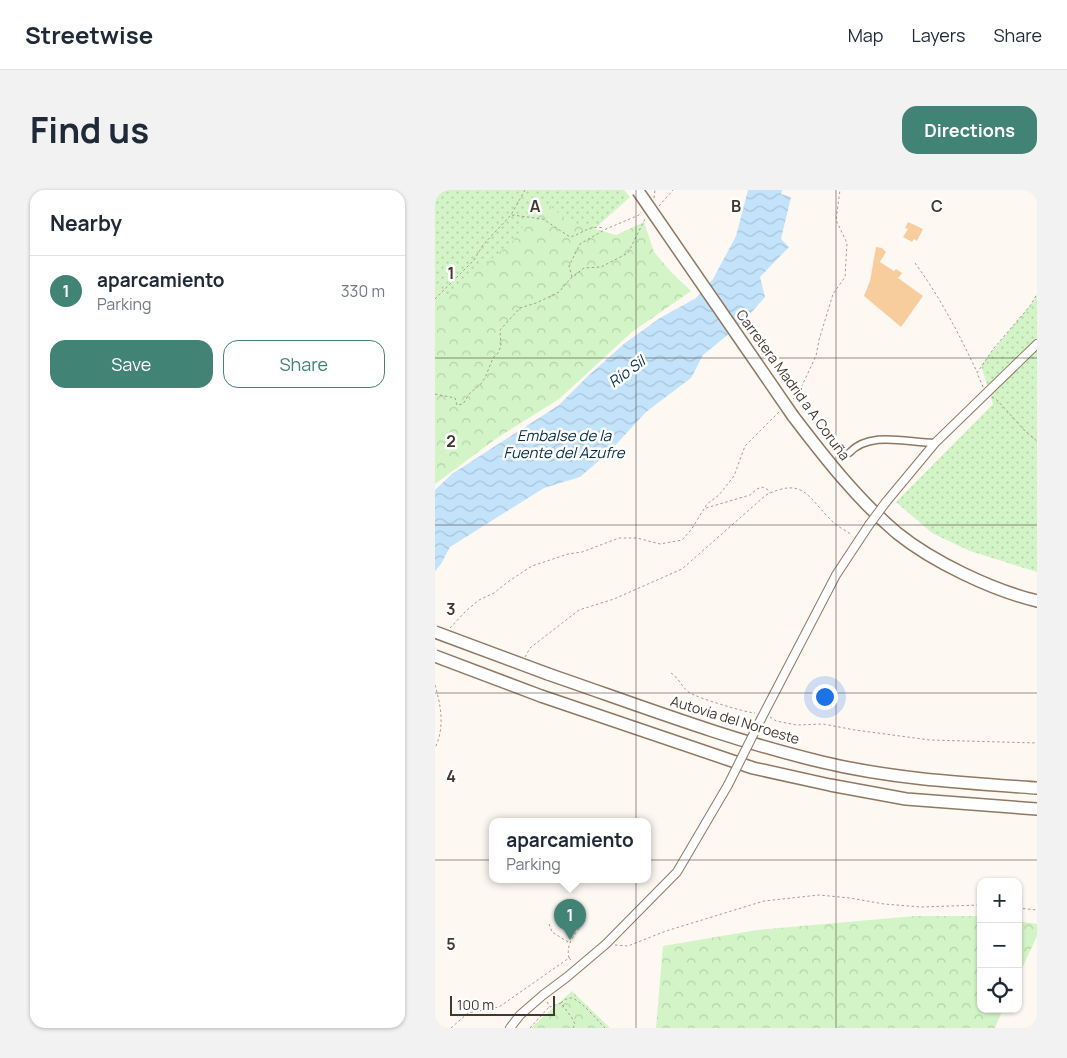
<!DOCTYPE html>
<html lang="en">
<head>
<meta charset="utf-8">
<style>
	body { margin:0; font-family:Manrope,sans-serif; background:#f2f2f3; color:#1f2937 }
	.controls { position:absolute; right:15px; bottom:15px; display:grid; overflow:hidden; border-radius:10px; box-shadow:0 1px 4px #0004 }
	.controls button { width:45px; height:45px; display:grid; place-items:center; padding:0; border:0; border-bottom:1px solid #e0e1e3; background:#fff; color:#1f2937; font:25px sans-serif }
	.scale { position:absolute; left:15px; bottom:12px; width:105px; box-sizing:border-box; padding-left:5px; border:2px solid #43382f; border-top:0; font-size:14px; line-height:18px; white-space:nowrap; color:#43382f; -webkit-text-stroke:4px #fff; paint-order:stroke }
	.you { position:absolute; left:389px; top:506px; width:18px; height:18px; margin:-12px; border:4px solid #fff; border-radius:50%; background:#1a73e8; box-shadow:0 0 0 8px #1a73e833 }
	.badge { display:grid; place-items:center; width:32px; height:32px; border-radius:50%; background:#418374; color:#fff; font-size:16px; font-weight:700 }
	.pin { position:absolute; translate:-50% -41px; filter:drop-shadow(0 1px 2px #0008) }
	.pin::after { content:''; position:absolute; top:26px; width:18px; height:15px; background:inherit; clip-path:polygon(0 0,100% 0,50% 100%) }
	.popup { position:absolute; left:54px; top:628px; width:162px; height:65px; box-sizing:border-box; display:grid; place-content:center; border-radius:10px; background:#fff; filter:drop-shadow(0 1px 4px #0005); font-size:16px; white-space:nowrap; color:#747a83 }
	.popup b { font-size:19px; color:#1f2937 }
	.popup::after { content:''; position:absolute; left:50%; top:100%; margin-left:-10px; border:10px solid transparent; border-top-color:#fff }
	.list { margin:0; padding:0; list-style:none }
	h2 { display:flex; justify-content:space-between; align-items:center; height:65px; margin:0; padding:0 20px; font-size:21px }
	h2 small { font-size:16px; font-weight:400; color:#747a83 }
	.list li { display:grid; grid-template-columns:32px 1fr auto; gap:15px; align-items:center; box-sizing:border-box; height:70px; padding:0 20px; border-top:1px solid #e0e1e3 }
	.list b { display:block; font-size:19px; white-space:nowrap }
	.list p { margin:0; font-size:16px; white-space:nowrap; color:#747a83 }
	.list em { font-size:16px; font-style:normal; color:#747a83 }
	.actions { display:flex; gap:10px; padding:15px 20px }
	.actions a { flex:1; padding:11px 0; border:1px solid #418374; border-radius:15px; text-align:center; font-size:18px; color:#418374 }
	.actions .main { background:#418374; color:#fff }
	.icon { flex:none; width:28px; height:28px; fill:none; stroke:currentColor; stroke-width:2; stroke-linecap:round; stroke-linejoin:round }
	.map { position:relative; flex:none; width:602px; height:838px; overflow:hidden; border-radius:15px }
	header { display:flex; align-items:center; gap:30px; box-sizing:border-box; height:70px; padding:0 25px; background:#fff; border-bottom:1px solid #e0e1e3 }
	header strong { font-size:24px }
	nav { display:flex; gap:28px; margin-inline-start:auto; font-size:18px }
	.intro { display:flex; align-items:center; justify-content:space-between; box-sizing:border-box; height:120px; padding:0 30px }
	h1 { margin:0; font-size:35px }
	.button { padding:12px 22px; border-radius:15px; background:#418374; color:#fff; font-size:18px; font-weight:700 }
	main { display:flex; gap:30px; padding:0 30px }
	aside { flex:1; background:#fff; border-radius:15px; box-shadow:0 1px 4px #0004 }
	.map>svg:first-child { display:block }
</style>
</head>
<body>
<header>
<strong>Streetwise</strong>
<nav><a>Map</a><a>Layers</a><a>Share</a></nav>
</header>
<div class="intro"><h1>Find us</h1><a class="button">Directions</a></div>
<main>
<aside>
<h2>Nearby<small></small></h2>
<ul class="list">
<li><span class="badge">1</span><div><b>aparcamiento</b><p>Parking</p></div><em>330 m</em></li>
</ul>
<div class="actions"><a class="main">Save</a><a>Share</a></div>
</aside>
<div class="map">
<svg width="602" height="838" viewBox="0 0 602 838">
	<defs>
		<pattern id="grass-dots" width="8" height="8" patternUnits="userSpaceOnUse" patternTransform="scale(1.25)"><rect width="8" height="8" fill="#d2f4c6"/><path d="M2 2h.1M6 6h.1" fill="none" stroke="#b6d2aa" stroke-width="1.8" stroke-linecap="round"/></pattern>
		<pattern id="forest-crowns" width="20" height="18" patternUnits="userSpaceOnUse" patternTransform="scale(1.25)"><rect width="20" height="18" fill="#d2f4c6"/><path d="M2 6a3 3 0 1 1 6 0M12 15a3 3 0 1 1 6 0" fill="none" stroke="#b6d2aa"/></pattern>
		<pattern id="water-waves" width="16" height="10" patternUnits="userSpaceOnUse" patternTransform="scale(1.25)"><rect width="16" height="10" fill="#c3e3fb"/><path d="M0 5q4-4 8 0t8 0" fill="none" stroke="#a9c4d7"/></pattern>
	</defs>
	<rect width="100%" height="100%" fill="#fef8f3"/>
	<path fill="url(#grass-dots)" d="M0,0H189L195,7L131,64L0,172Z
		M602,105V382L535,361L497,343L461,312L558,214L546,175L597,113Z"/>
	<path fill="url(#forest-crowns)" d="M107,9L133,31L181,45L209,32L219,62L236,82L256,101L197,142L124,209L62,248L0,294V97L10,108L78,51Z
		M480,726H546V819H568L560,838H221L228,756L322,740Z
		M583,731L602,734V746L583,787Z
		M137,801L175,838H96Z"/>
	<path fill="url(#water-waves)" d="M313,0H347L346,4L356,7L346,49L354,57L325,87L330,107L306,134L268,165L256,188L211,222L174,262L145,287L109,298L15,357L6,374L0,381V300L17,284L124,215L153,186L190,153L225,128L261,108L278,89L301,46Z"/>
	<path fill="#f8cd9d" d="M473,32L488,39L482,51L479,49L477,52L468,47L473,39L470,38Z
		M441,57L447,58L451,62L445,72L459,81L461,79L467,83L463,88L488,106L466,137L429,106L435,91Z"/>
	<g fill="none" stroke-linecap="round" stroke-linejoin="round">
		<g stroke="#907862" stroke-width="9">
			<path id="minor" d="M414,263C435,240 473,253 500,253"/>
		</g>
		<g stroke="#907862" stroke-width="10">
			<path id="tertiary" d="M451,312L500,253L602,154
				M326,529L401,385L434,335
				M75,838L85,825L108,805L132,787L171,754L242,682L293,595"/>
		</g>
		<g stroke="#907862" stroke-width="14">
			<path id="trunk" d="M358,226C390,268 422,309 462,343C498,372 557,400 602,411"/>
		</g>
		<g stroke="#907862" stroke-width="14">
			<path id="motorway" d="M113,484C203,515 294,550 387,572C457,589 530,593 602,598
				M106,506L318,578L395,595L471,609L602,619"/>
		</g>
		<path stroke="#a59d96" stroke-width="1" stroke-dasharray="2.5 2.5" stroke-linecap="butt" d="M219,8L220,0
			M224,16L238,0
			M77,25L108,29L135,47C149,43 153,35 169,38
			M480,73C505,107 524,144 542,182
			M137,87L134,76L145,54L171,39L204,25L206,22
			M0,109L39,70L48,55L76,25L90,0
			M548,197L542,183L559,158L595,116L602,104
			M0,204L20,208L22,215L28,214L35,203L45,195L50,188L58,168L63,163L66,156L65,140L85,118L101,113L124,102L135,89L149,78L166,77L193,63L210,29
			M557,207L562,210L591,242L602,251
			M358,209L363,204L381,166L384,150L398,104L410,87L412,53L401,30L405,0
			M271,318L315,305L322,299L327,297L332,299L335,303
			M15,438L31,421L44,410L59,403L74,391L97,376L133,364L147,362L184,348H202L225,354L247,350L256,340L272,314L284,305L299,286L310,256L344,222
			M90,467L95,458L144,420L179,409L247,379L331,305C368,287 372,306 395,329C401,336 410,340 417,345
			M236,483C244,488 247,498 255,503C263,508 312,523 320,523
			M0,495C6,516 10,537 0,558
			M335,527L341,531L362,535L388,534L420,540L495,550L602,553
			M583,718L602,720
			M114,734L117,742L133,752
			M180,755L193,756L231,741L329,711L384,705L415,708L449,714L486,717L546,715
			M134,768C130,751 143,742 151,729
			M112,812L115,817L126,813L137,828L140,834L138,838
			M126,813C129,810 132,808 136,808C145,809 163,831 170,838
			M16,838L33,823L64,817L134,768L138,772
			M95,838L114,817"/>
		<use href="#minor" stroke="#fff" stroke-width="6"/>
		<use href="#tertiary" stroke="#fff" stroke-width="8"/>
		<use href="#trunk" stroke="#fff" stroke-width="11"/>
		<use href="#motorway" stroke="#fff" stroke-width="11"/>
		<g stroke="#907862" stroke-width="10" stroke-linecap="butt">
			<path id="tertiary-bridge" d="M434,335L451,312
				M293,595L326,529"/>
		</g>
		<g stroke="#907862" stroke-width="14" stroke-linecap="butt">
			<path id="trunk-bridge" d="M203,1L358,226"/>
		</g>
		<g stroke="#907862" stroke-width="14" stroke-linecap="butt">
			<path id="motorway-bridge" d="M0,442L113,484
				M0,466L106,506"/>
		</g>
		<use href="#tertiary-bridge" stroke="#fff" stroke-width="8"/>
		<use href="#trunk-bridge" stroke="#fff" stroke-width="11"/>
		<use href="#motorway-bridge" stroke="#fff" stroke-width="11"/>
	</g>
	<path fill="none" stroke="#43382f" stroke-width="1" stroke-opacity="0.55" d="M201,0V838M401,0V838M0,168H602M0,335H602M0,503H602M0,670H602"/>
	<g text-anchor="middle" stroke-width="5" stroke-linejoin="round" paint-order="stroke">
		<g font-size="14" fill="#43382f" stroke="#fff">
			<text transform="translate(358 195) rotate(54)" y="5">Carretera Madrid a A Coruña</text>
			<text transform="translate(300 530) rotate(17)" y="5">Autovía del Noroeste</text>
		</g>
		<g font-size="15" font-style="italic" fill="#012e48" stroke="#fff">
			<text transform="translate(192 182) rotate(-37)" y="5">Río Sil</text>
			<text x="129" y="251">Embalse de la<tspan x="129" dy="17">Fuente del Azufre</tspan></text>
		</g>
	</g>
	<g font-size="16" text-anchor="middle" font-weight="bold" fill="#43382f" stroke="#fff" stroke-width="5" stroke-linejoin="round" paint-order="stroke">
		<text x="100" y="22">A</text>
		<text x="301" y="22">B</text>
		<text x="502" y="22">C</text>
		<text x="16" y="89">1</text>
		<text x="16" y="257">2</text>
		<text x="16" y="425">3</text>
		<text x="16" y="592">4</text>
		<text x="16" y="760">5</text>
	</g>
</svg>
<div class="controls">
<button>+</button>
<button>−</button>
<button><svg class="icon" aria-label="locate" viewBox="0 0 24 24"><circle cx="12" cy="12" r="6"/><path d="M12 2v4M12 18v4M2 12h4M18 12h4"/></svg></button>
</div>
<div class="scale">100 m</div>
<div class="you"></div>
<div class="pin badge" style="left:135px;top:750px">1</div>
<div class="popup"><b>aparcamiento</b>Parking</div>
</div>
</main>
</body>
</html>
